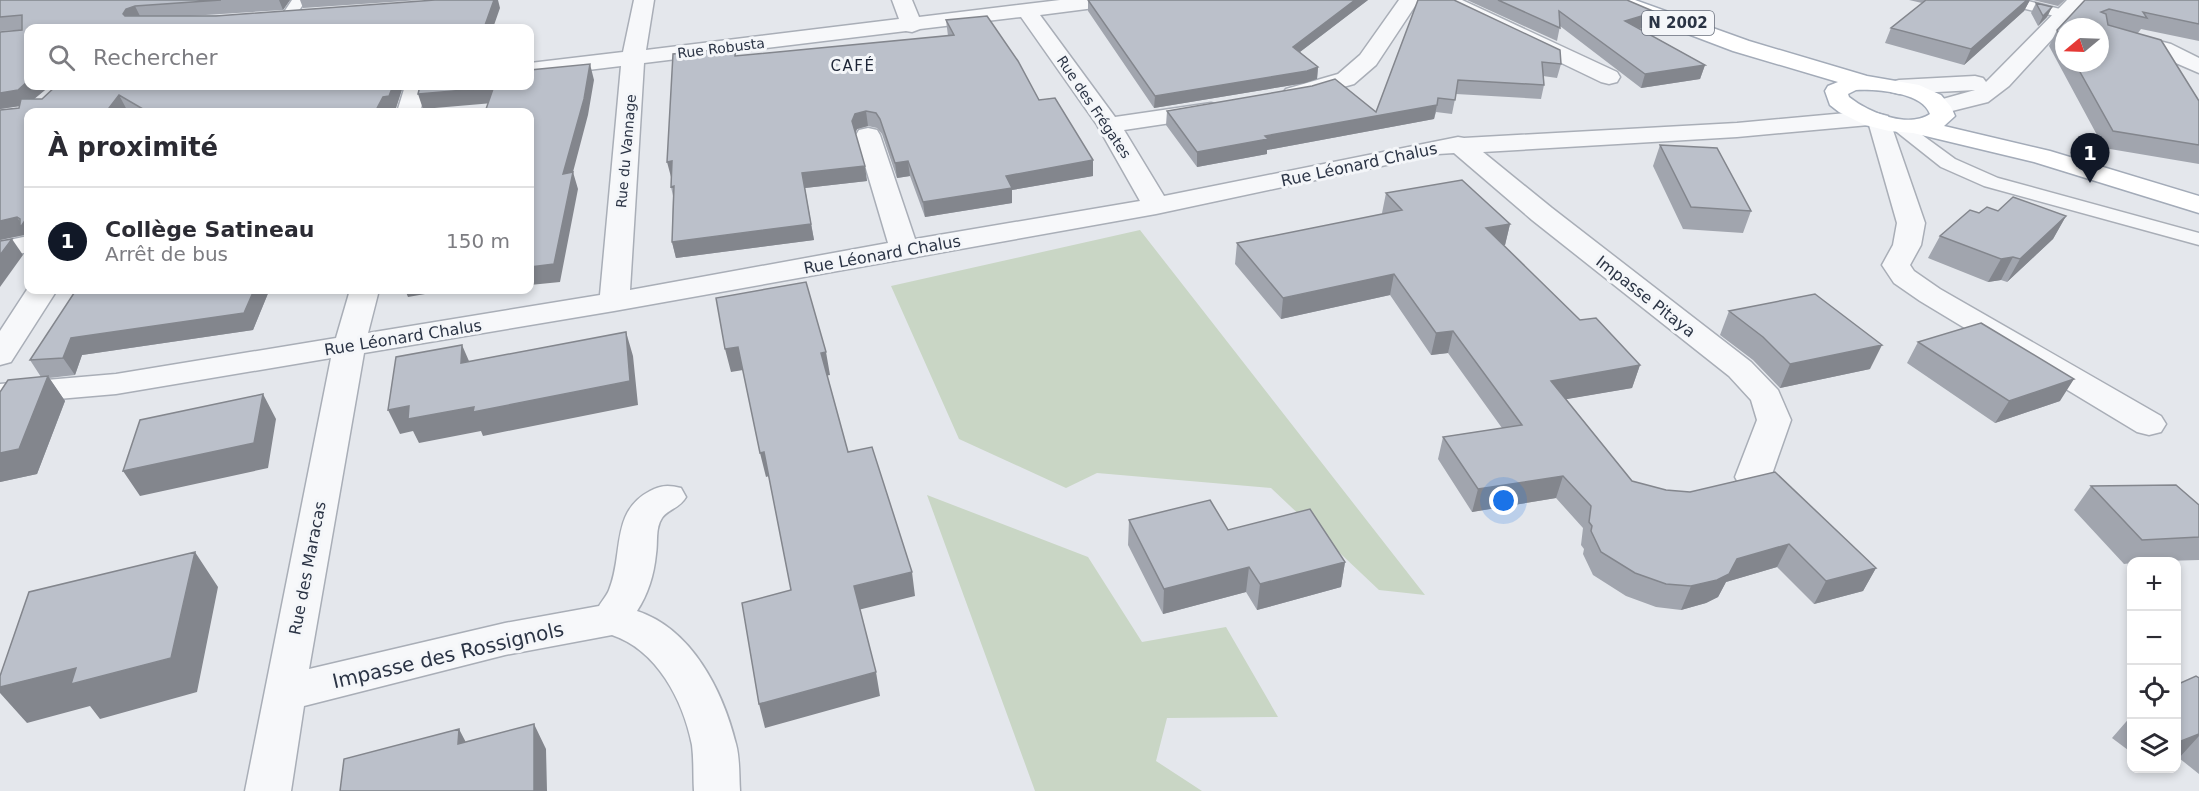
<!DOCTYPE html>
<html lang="fr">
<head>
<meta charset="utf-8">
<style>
	body { margin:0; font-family:"DejaVu Sans",sans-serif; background:#f2f2f3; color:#2b2b33 }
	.controls { position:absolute; right:18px; bottom:18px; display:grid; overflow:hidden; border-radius:12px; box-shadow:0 3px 9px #0003 }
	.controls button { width:54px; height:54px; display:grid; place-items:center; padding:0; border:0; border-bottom:2px solid #e1e1e2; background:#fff; color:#2b2b33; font:30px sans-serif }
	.compass { position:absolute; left:2055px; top:18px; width:54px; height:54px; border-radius:50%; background:#fff; box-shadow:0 3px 9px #0003; rotate:251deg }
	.you { position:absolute; left:1504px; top:501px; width:21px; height:21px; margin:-15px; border:4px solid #fff; border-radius:50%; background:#1a73e8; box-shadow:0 0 0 9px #1a73e833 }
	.badge { display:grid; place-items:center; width:39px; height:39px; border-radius:50%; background:#111827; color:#fff; font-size:20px; font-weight:700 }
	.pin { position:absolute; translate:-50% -50px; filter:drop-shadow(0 2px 3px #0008) }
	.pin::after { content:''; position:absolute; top:32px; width:21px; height:18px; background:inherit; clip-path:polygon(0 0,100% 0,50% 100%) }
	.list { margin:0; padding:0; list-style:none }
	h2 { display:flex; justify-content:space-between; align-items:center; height:78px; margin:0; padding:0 24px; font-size:26px }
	h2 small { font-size:20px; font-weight:400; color:#7c7c81 }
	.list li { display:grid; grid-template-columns:39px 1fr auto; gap:18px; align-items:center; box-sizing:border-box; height:108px; padding:0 24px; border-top:2px solid #e1e1e2 }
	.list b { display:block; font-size:22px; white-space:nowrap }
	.list p { margin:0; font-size:20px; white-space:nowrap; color:#7c7c81 }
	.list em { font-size:20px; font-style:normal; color:#7c7c81 }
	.icon { flex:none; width:33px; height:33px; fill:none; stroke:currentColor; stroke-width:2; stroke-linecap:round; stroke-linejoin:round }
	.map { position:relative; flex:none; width:2199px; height:791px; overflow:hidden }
	.search { position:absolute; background:#fff; box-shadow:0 3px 9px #0003; left:24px; top:24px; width:510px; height:66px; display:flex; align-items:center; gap:15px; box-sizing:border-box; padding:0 21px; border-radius:12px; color:#7c7c81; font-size:22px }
	.panel { position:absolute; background:#fff; box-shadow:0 3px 9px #0003; left:24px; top:108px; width:510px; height:186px; border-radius:12px }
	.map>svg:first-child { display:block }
</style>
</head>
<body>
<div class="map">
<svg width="2199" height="791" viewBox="0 0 2199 791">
	<rect width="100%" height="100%" fill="#e4e7ec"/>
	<path fill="#c9d6c5" d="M1140,230L1425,595L1379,590L1271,488L1097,473L1066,488L959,439L891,286Z
		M927,495L1088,557L1142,642L1226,627L1278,717L1167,718L1156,761L1202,791H1035Z"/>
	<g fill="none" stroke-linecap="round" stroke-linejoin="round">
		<g stroke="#a9aeb7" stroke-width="3">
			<path id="service" d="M292,0H306L292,21H282L280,18Z
				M1999,0H2024L2068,11L2070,14L2063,18L2001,3Z
				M1897,120L1903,121L1955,159L1998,178L2199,233V245L1984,186L1941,167L1888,125L1891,121Z"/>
		</g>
		<g stroke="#a9aeb7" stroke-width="3">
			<path id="minor" d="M634,0H654L646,50L899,19L892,0H912L919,17L1060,0H1120L1117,4L1110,6L1040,15L1115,117L1211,103L1219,105L1223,110L1219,115L1211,117L1124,130L1164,196L1458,137L1464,138L1737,123L1868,111L1888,116L1925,223L1921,245L1910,265L1914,271L1940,289L2161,416L2166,424L2161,432L2149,435L2137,432L1920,301L1894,283L1882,265L1893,245L1897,223L1869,125L1737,137L1483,152L1552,208L1751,362L1778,390L1791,420L1771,477L1766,486L1753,489L1740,486L1735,477L1757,420L1751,400L1729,376L1532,220L1454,153L1438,154L1156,214L614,311L364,353L309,669L505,623L599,606C602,601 607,595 609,590C624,554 610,512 650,491C661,485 669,485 681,488L686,497C679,509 668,509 662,518C655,528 658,543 656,554C654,575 648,594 637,611C692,629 723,691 736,744C740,759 739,776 740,791H694C693,776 694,760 692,745C683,700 657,650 612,635L505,655L304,706L291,791H245L331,358L116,394L0,404V384L116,374L336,338L350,290H379L368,333L600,295L621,66L530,77V63L623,52ZM1021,17L1097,125L1140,201L915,239L880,135L877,130L868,128L859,130L856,135L888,243L630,290L644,63L906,31L912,32L920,29Z
				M1399,0H1419L1376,65L1354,84L1294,101L1286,99L1282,94L1286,89L1338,74L1360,55Z
				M1436,0H1462L1617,72L1620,77L1617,82L1609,84L1601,82L1439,4Z
				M2067,0H2088L2009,86L1988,102L1940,114L1932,112L1928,107L1932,102L1975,90L1899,94L1891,92L1888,87L1891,82L1899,80L1975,76L1983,78L1986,82Z
				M2100,26L2171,44L2199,58V73L2155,54L2100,38V27H2095Z
				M405,86H427L420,112H397Z
				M28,236V252L0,258V242Z
				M28,288L57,290L11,362L0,365V331Z"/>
		</g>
		<g stroke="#a3abb8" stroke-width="3">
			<path id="primary" d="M1606,0H1635L1749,41L1867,76L1919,85L1941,95L1951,107L1955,116L1944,126L2050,151L2199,196V213L2034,162L1913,133L1889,131L1865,125L1839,112L1830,105L1825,91L1828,86L1838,82L1733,51L1609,4ZM1856,90C1876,89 1922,92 1930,114C1907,129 1868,112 1849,97L1848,94Z"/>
		</g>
		<use href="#service" fill="#f7f8fa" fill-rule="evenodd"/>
		<use href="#minor" fill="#f7f8fa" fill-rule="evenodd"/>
		<use href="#primary" fill="#fff" fill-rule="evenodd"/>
	</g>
	<path fill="#a1a5ae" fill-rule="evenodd" d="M0,0H290L283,10L190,16L500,8L28,28L34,99H42L56,86H403L395,111L388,112H132L127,110L126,112H28L24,235L0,240V110L19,108L20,106L0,109V32L22,30L0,31Z
		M300,0H420L303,8Z
		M1088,0H1368L1300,52L1318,67L1317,79L1305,83L1154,108L1088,11Z
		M1418,0L1561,64L1557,78L1543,76L1544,85L1541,99L1456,94L1452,114L1436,112L1434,119L1267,150V154L1197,167L1166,125L1167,111L1376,112Z
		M1467,0H1627L1655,12L1651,25L1640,29L1705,65L1700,79L1641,88L1560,26L1557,41Z
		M1909,0H2030L2024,11L1964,65L1885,43L1891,28L1922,3Z
		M2033,0H2065L2058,6Z
		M2085,0H2199V41L2141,29L2138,33L2199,101V164L2104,148L2049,46L2057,30ZM2064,27L2100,63H2064Z
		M2036,3L2052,7L2047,17L2038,26L2031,13Z
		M946,20L1039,100L1093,160V176L1012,190V203L925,217L910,176L897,178L882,134L877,128L868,126L857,129L855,133L867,181L805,188L814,240L676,258L672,242L673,196L671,187V177L735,48L736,56L948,36Z
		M1660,145L1751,211L1743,233L1683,229L1653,166Z
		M1386,193L1510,224L1505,245H1503L1580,320L1640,365L1632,388L1566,399L1632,481L1876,568L1863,591L1814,604L1777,567L1726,582L1718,597L1706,603L1681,610L1656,607L1626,596L1593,575L1583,554L1584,549L1581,545L1583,528L1556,498L1472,512L1438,459L1443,437L1502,428L1448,353L1431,355L1390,295L1281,319L1235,264L1237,243L1383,214L1382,213Z
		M1998,211L2066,216L2053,239L2007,282L2001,280L1988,282L1928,258L1940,236L1979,213Z
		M269,291L253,330L82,355L75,375L49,378L65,401L37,474L0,482V392L41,377L30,360Z
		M1729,311L1870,369L1780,388L1753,360L1720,335Z
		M1918,342L2060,401L1995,423L1907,363Z
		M2091,486L2199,505V560L2164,561H2132V563L2124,564L2074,510Z
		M1129,520L1228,530L1345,562L1341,587L1257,610L1246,592L1163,614L1128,545Z
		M2199,678V774L2179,758Z
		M2132,715V753L2112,738Z"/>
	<path fill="#83868d" d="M279,0H290L283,10Z
		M494,0H498L500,8L493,28H484Z
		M1355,0H1368L1292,58L1293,47Z
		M2027,0H2030L2024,11L1964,65L1971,49Z
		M135,6L142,20L133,23L123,14L126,9Z
		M2052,7L2047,17L2038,26L2043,16Z
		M1655,12L1651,25L1622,34L1625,21Z
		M590,64L594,80L588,115L568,191L563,174Z
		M1705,65L1700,79L1641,88L1645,74Z
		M1318,67L1317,79L1305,83L1154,108L1155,96Z
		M28,81V86H50L27,105L0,109V93Z
		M393,86H403L395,111L388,112H375L383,97Z
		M488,86H498L493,103L423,109L418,94Z
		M119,95L127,110L126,112H106Z
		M1437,105L1434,119L1267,150V154L1197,167V152L1265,136Z
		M866,111L868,126L857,129L854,136L852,121L855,114Z
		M1093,160V176L1012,190V203L925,217L923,202L1006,176Z
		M672,161L676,177H671L667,162Z
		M908,161L910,176L897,178L895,163Z
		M865,166L867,181L805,188L802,173Z
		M573,172L578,189L560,282L530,285V267Z
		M28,216V242L24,235L0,240V221L17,217L22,225Z
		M2066,216L2053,239L2007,282L2020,259Z
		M811,224L814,240L676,258L672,242Z
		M1510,224L1505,245L1481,249L1486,228Z
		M12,239L23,255L0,287V255Z
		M2013,257L2001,280L1988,282L2001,259Z
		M1394,274L1390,295L1281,319L1283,298Z
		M254,290H277L269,291L253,330L82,355L75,375L63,358L71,338Z
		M405,290H448L408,297Z
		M1453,331L1448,353L1431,355L1436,333Z
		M626,332L633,356L638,405L483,436L481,431L419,443L413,431L400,434L388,410L409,406Z
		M462,345L472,368L461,363Z
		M1882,345L1870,369L1780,388L1790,364Z
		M738,347L743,370L731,372L725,349Z
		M826,352L830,375L825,376L821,353Z
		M1640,365L1632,388L1544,403L1551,381Z
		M48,376L65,401L37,474L0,482V453Z
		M2074,379L2060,401L1995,423L2009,401Z
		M263,394L276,419L268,468L140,496L123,471Z
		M764,452L769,476L766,477L760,453Z
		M1563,476L1556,498L1472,512L1478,489Z
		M1789,544L1777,567L1726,582L1718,597L1706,603L1681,610L1691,586L1737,559Z
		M195,552L218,587L197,692L100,719L90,706L27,723L0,693V687Z
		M1345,562L1341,587L1257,610L1260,584Z
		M1249,567L1246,592L1163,614L1164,589Z
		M1876,568L1863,591L1814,604L1826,581Z
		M912,572L915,596L858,610L854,586Z
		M876,672L880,696L765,728L759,704Z
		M534,724L546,749L547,791H534Z
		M459,729L472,754L458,744Z
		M2199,734V736L2179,758H2176V743Z"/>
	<path fill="#bbc0ca" stroke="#83868d" stroke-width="1.5" d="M0,0H221L135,6L126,9L123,14L125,16H216L435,0H494L484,28H28V81L18,90L0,93V32L22,30V15L0,17Z
		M1088,0H1355L1293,47L1318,67L1307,71L1155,96Z
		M1418,0H1454L1560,50L1561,64L1542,62L1544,85L1458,80L1455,100L1438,98L1437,105L1265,136L1268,139L1197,152L1167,111L1312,86L1335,79L1376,112Z
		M1498,0H1627L1655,12L1625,21L1705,65L1645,74L1559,11L1560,28Z
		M1926,0H2027L1971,49L1891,28Z
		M2085,0H2199V24L2143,12L2147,18L2109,9L2101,12L2106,14L2108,25L2161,40L2199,101V145L2113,131L2075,63H2100V27H2064V43L2057,30Z
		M2036,3L2052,7L2043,16Z
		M987,16L1018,61L1039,100L1055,98L1093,160L1006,176L1012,188L923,202L908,161L895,163L880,119L876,113L866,111L855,114L852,121L865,166L802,173L811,224L672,242L674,186L671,187L672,161L667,162L673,54L735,48V56L954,35L946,20Z
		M590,64L584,99L563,174L573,172L554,264L530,267V112H485L494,86H530V70Z
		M56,86H393L389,96L383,97L375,112H148L119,95L106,112H28V216L20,228V219L17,217L0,221V110L19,108L21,99H42Z
		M420,86H488V88L418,94Z
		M1660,145L1717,148L1751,211L1691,207Z
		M1462,180L1510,224L1486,228L1580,320L1596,318L1640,365L1551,381L1632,481L1666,490L1690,492L1775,472L1876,568L1826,581L1789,544L1737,559L1729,574L1717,580L1691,586L1666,584L1635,573L1601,552L1591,531L1592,526L1589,522L1591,506L1563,476L1478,489L1443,437L1522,425L1453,331L1436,333L1394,274L1283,298L1237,243L1402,210L1386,193Z
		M2013,197L2066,216L2020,259L2013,257L2001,259L1940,236L1970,210L1979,213L1987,207L1998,211Z
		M12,239L0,255V241Z
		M806,282L826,352L821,353L848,452L872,447L912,572L854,586L876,672L759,704L742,603L791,590L764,452L760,453L738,347L725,349L716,298Z
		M76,290H254L244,313L71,338L63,358L30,360Z
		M1815,294L1882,345L1790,364L1763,337L1729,311Z
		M1981,323L2074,379L2009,401L1918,342Z
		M626,332L630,381L473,412L474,407L408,419L409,406L388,410L396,357L462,345L461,363Z
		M48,376L19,449L0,453V392L8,380Z
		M263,394L254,443L123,471L140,420Z
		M2176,485L2199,505V537L2142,540L2091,486Z
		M1210,500L1228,530L1310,509L1345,562L1260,584L1249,567L1164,589L1129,520Z
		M195,552L171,658L71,684L76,668L0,687V676L29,592Z
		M2196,676L2199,678V734L2176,743V685Z
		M534,724V791H340L344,759L459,729L458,744Z"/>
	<g text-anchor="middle" stroke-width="6" stroke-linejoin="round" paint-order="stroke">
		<g font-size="14" fill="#2b3445" stroke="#f4f6f9">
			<text transform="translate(721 48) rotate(-7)" y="5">Rue Robusta</text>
			<text transform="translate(1094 107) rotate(56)" y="5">Rue des Frégates</text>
			<text transform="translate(626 151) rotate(-85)" y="5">Rue du Vannage</text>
		</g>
		<rect fill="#f4f6f9" stroke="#676e7b" stroke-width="1.5" x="1642" y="11" width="72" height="24" rx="4.5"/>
		<g font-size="15" font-weight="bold" fill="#2b3445">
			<text x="1678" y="28">N 2002</text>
		</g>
		<g font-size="15" letter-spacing="1.5" fill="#1d2536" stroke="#f4f6f9">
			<text x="853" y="71">CAFÉ</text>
		</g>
		<g font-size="16" fill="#2b3445" stroke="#f4f6f9">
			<text transform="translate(1359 164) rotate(-12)" y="6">Rue Léonard Chalus</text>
			<text transform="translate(882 254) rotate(-10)" y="6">Rue Léonard Chalus</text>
			<text transform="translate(1646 296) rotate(38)" y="6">Impasse Pitaya</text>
			<text transform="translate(403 337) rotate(-9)" y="6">Rue Léonard Chalus</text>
			<text transform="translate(307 568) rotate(-79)" y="6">Rue des Maracas</text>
		</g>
		<g font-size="20" fill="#2b3445" stroke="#f4f6f9">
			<text transform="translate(448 655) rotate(-13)" y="7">Impasse des Rossignols</text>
		</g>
	</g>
</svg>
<div class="controls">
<button>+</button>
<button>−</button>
<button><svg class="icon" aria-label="locate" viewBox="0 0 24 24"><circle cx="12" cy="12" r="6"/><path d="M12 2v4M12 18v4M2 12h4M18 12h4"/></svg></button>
<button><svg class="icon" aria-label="layers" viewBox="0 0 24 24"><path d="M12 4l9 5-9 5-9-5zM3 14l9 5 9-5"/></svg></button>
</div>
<svg class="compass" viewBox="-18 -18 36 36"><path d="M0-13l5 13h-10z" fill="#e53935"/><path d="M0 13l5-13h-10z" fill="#7c7c81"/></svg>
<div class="you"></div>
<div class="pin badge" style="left:2090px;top:183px">1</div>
<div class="search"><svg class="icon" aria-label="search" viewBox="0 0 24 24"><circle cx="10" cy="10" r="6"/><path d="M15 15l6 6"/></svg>Rechercher</div>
<section class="panel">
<h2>À proximité<small></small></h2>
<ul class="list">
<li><span class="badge">1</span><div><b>Collège Satineau</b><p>Arrêt de bus</p></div><em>150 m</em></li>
</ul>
</section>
</div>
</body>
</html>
